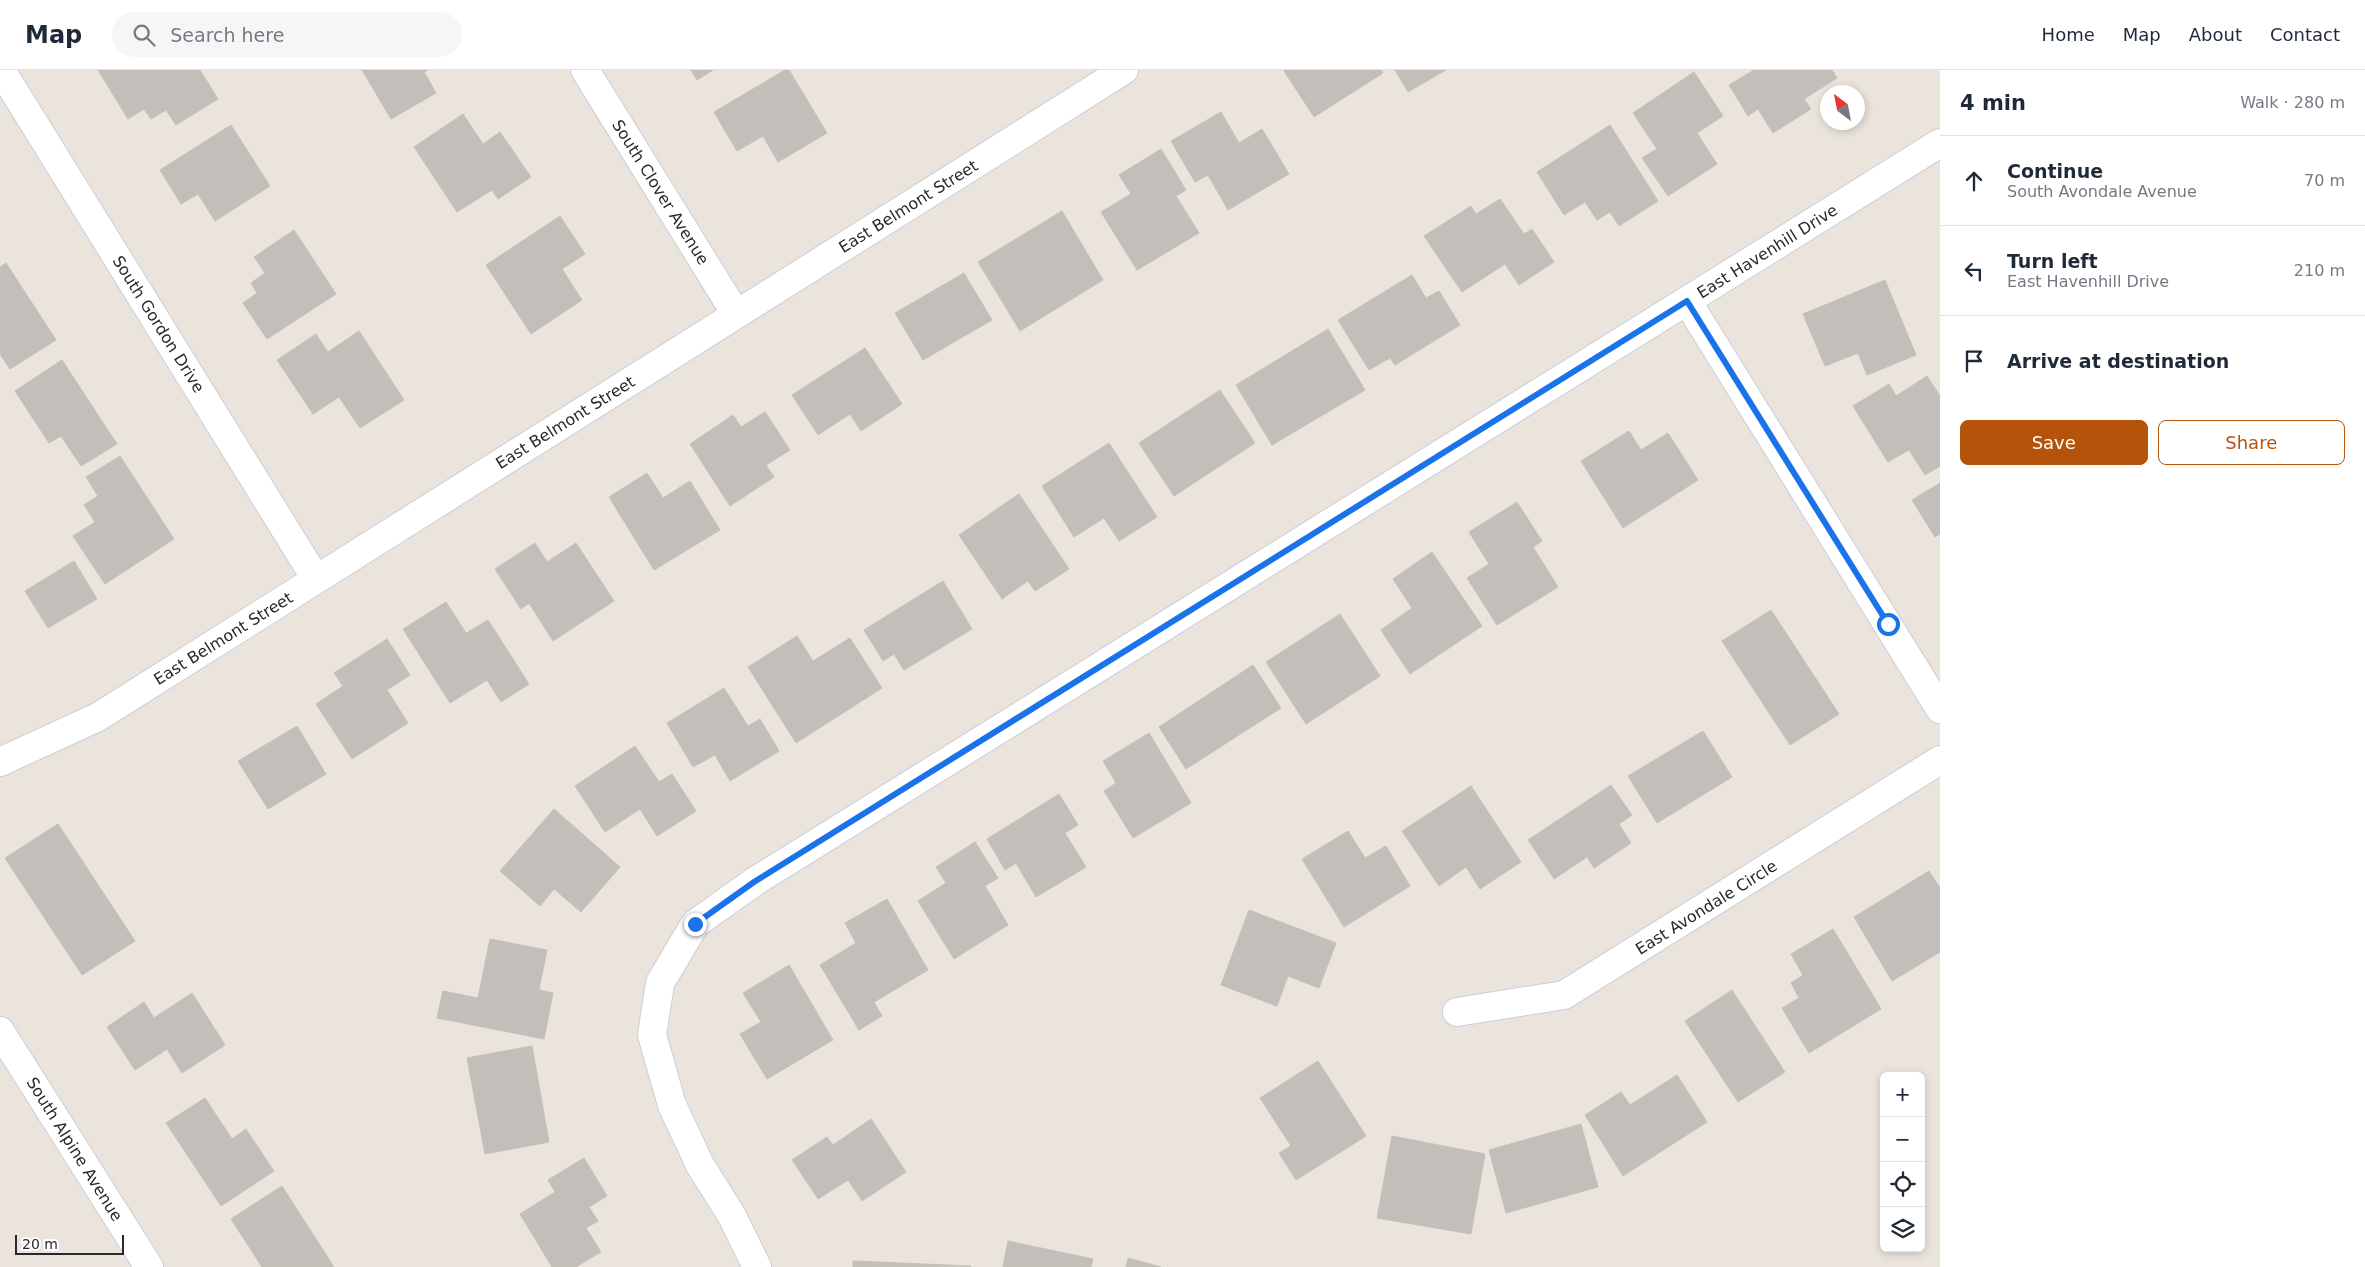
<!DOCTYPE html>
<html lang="en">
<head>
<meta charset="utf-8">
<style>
	body { margin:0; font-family:"DejaVu Sans",sans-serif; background:#f6f6f7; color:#1f2937 }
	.controls { position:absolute; right:15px; bottom:15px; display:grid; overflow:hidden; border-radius:8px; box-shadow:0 2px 8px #0003 }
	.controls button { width:45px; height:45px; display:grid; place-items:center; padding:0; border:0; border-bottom:1px solid #e0e1e3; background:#fff; color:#1f2937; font:25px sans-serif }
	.compass { position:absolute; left:1820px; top:15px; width:45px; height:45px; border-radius:50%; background:#fff; box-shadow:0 2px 8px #0003; rotate:328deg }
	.scale { position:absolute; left:15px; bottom:12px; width:109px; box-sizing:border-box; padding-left:5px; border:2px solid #292929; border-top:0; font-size:14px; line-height:18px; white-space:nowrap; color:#292929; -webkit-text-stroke:4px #fff; paint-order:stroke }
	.stop { position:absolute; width:15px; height:15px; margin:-11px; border:4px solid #1a73e8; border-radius:50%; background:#fff }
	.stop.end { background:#1a73e8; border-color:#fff; box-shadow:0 1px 5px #0008 }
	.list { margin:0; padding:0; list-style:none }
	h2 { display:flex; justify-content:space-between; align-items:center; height:65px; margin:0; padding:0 20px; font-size:21px }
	h2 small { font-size:16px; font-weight:400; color:#747a83 }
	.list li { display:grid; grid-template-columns:32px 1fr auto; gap:15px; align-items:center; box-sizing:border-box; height:90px; padding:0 20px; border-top:1px solid #e0e1e3 }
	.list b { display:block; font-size:19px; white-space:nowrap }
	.list p { margin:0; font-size:16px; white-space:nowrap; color:#747a83 }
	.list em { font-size:16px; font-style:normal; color:#747a83 }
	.actions { display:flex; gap:10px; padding:15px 20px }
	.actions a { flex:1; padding:11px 0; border:1px solid #b45309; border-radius:8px; text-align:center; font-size:18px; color:#b45309 }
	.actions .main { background:#b45309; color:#fff }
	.icon { flex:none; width:28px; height:28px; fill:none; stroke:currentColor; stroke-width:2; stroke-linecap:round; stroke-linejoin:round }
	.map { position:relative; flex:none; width:1940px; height:1197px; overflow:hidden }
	header { display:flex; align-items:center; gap:30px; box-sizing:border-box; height:70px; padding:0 25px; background:#fff; border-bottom:1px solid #e0e1e3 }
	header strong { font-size:24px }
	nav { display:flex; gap:28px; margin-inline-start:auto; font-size:18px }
	.search { width:350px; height:45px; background:#f6f6f7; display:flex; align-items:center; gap:12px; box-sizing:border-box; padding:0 18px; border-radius:28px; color:#747a83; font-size:19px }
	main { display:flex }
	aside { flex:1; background:#fff }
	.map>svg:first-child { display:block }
</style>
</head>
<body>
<header>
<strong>Map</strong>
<div class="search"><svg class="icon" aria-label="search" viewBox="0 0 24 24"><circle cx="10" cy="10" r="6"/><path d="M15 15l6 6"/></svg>Search here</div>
<nav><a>Home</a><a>Map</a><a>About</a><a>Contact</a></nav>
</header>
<main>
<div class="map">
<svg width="1940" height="1197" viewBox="0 0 1940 1197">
	<rect width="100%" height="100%" fill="#eae4dd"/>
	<path fill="#c2beb9" stroke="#c5c0b7" d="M98,0H200L218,29L176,55L166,40L151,49L144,39L128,49Z
		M362,0H428L424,2L436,23L391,49Z
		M691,0H713L697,10Z
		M785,0H789L827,63L778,92L763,66L737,81L714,42Z
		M1286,0H1381L1383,3L1314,47L1284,1Z
		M1395,0H1446L1408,22Z
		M1754,0H1832L1837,8L1804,29L1811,39L1773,63L1758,39L1748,46L1729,15Z
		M1694,2L1723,46L1697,63L1717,94L1668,126L1642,88L1657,79L1633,43Z
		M1221,42L1239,73L1262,59L1289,104L1228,140L1208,105L1195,112L1171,71Z
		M463,44L483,74L500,62L531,107L498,129L492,120L457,142L414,77Z
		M231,55L270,116L215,151L198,124L181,134L160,100Z
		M1610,55L1658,131L1619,156L1610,142L1597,150L1585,132L1564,145L1537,102Z
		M1161,79L1186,120L1176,126L1199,163L1137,200L1101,142L1131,124L1119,105Z
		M1500,129L1524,164L1532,159L1554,192L1519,215L1505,194L1462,222L1424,166L1471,136L1476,144Z
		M1062,141L1103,210L1020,261L978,192Z
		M560,146L585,184L562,199L582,230L531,264L486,195Z
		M294,160L336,224L267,269L243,233L257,223L251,213L265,203L254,187Z
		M6,193L56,270L10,299L0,284V197Z
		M964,203L992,250L923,290L895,243Z
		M1412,205L1426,228L1439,221L1460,255L1395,295L1390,288L1369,300L1338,250Z
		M1885,210L1916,285L1867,305L1858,283L1825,296L1803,244Z
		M1328,259L1365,320L1272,375L1236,315Z
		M359,261L404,330L360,358L339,327L313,344L277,290L316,264L328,282Z
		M865,278L902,334L861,361L850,344L818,365L792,325Z
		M62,290L117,374L81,396L61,366L49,373L15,321Z
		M1927,306L1940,326V396L1925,405L1909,380L1888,392L1853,336L1889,314L1896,326Z
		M1220,320L1255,373L1174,426L1139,373Z
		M765,342L790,380L766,395L774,407L730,436L690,374L733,345L741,357Z
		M1629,361L1641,380L1668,363L1698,410L1623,458L1581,391Z
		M1109,373L1157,447L1119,471L1104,448L1074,467L1042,416Z
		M120,386L174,469L105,514L73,466L95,452L84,435L98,426L86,407Z
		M647,403L663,428L690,411L720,460L654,500L609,427Z
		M1940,413V464L1935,467L1912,430Z
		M1019,424L1069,499L1035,521L1028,511L1002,529L959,465Z
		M1517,432L1542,471L1533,477L1558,517L1497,555L1467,508L1489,494L1469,462Z
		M535,473L547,492L576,473L614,531L553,571L529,533L521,539L495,499Z
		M1432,482L1482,556L1410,604L1381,560L1412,538L1393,509Z
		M74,491L97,529L48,558L25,521Z
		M943,511L972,559L904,600L894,584L883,591L864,560Z
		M446,532L466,563L488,550L529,614L501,632L487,610L450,633L403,559Z
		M1771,540L1839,644L1790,675L1722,571Z
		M1340,544L1380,606L1306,654L1266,592Z
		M797,566L813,591L850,568L882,618L796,673L748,597Z
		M387,569L410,605L387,620L408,653L352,689L316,634L343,616L334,603Z
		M1253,595L1281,638L1186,699L1159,657Z
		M724,618L748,656L760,649L779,681L730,711L715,685L693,697L667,653Z
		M297,656L326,704L268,739L238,691Z
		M1703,661L1732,707L1657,753L1628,706Z
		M1149,663L1191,733L1133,768L1104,721L1116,713L1103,691Z
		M635,676L659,712L672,704L696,741L657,766L640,739L605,762L575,716Z
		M1611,715L1632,745L1619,754L1631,773L1594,798L1587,787L1554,809L1528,770Z
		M1471,716L1521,792L1480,819L1466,797L1439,816L1402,761Z
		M1059,724L1078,755L1065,763L1086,797L1036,827L1016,793L1005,800L987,769Z
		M554,739L620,797L581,842L554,819L540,836L500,801Z
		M58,754L135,871L82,905L5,788Z
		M1348,761L1365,788L1386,776L1410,816L1344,857L1302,789Z
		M975,772L998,808L985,816L1008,855L954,889L918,831L946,813L936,797Z
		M1929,801L1940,818V882L1892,911L1854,847Z
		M887,829L928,900L874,932L882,946L859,960L820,895L856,873L845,853Z
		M1249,840L1336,873L1319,918L1288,906L1277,936L1221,915Z
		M1833,859L1881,939L1809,983L1782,938L1799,928L1791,913L1803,905L1791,884Z
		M490,869L547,880L539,920L553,923L544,969L437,948L443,921L478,928Z
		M789,895L833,970L767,1009L740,964L761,952L743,923Z
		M1732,920L1785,1002L1738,1032L1685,951Z
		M192,923L225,975L182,1003L167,979L135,1000L107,957L144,932L154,948Z
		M532,976L549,1072L485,1084L467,988Z
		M1318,991L1366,1066L1296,1110L1279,1083L1291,1076L1260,1028Z
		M1677,1005L1707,1052L1623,1106L1585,1045L1621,1022L1630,1035Z
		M205,1028L232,1069L246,1059L274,1101L221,1136L166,1053Z
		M871,1049L906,1102L862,1131L848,1110L818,1129L792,1090L827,1067L833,1075Z
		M1581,1054L1598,1117L1506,1143L1489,1080Z
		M1392,1066L1485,1084L1471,1164L1377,1148Z
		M584,1088L607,1126L589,1137L598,1151L586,1158L601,1182L576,1197H552L520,1144L555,1122L548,1110Z
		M282,1116L334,1197H262L231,1149Z
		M1008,1171L1093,1189L1091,1197H1003Z
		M1128,1188L1161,1197H1126Z
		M853,1191L971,1196L853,1197Z"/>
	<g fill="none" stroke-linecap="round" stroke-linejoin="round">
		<g stroke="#cbced9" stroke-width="30">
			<path id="minor" d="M1,0L316,509
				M585,0L736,244
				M1687,231L1940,639
				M0,692L98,647L1124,0
				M1457,942L1564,925L1940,690
				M0,961L149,1197
				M757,1197L732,1146L700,1095L672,1035L652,965L660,913L695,854L754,812L1940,73"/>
		</g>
		<use href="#minor" stroke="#fff" stroke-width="28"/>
	</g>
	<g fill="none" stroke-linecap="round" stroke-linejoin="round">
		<path stroke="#1a73e8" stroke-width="6" d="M695,854L754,812L1687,231L1888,554"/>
	</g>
	<g text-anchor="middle" stroke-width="4.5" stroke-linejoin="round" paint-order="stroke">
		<g font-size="16" fill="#292929" stroke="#fff">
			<text transform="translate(661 122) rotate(58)" y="6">South Clover Avenue</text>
			<text transform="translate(908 136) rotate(-32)" y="6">East Belmont Street</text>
			<text transform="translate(1767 181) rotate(-32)" y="6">East Havenhill Drive</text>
			<text transform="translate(159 254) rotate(58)" y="6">South Gordon Drive</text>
			<text transform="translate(565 352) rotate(-32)" y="6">East Belmont Street</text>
			<text transform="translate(223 568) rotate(-32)" y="6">East Belmont Street</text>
			<text transform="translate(1706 837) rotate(-32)" y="6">East Avondale Circle</text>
			<text transform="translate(75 1079) rotate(58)" y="6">South Alpine Avenue</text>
		</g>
	</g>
</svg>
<div class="controls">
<button>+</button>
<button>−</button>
<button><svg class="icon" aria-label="locate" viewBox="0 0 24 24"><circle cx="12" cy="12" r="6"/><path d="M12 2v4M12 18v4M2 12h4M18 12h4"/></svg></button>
<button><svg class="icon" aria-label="layers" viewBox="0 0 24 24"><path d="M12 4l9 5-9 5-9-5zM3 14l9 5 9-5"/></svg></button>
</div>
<svg class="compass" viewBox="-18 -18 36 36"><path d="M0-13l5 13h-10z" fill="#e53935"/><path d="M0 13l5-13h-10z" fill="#747a83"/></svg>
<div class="scale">20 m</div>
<div class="stop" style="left:1888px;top:554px"></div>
<div class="stop end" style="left:695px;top:854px"></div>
</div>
<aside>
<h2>4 min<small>Walk · 280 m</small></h2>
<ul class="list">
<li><svg class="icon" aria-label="ahead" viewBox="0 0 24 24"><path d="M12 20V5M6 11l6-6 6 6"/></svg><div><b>Continue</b><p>South Avondale Avenue</p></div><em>70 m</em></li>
<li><svg class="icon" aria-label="left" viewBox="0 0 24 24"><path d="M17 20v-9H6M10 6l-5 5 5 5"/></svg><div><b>Turn left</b><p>East Havenhill Drive</p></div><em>210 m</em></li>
<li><svg class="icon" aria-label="arrive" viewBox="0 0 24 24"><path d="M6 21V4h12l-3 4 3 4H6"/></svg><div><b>Arrive at destination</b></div></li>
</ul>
<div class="actions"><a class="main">Save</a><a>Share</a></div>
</aside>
</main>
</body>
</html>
